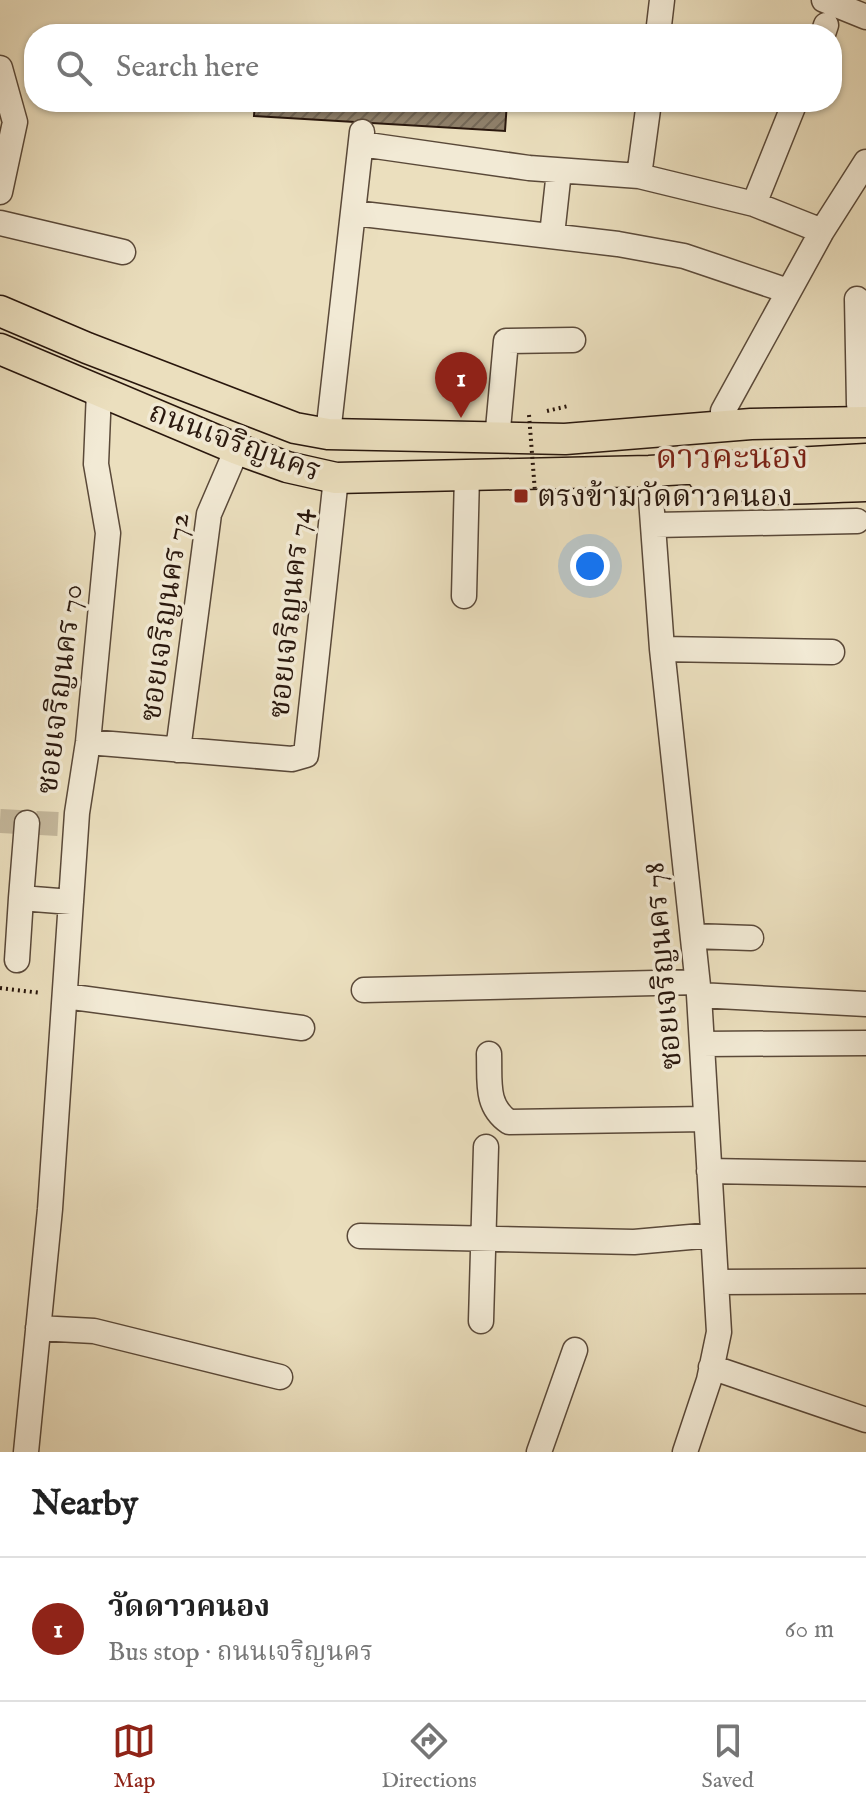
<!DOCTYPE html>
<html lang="en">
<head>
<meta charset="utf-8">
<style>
	body { margin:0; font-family:"IM FELL English","Noto Serif Thai",serif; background:#f6f6f6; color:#222 }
	.you { position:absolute; left:590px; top:566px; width:28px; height:28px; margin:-20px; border:6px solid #fff; border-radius:50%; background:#1a73e8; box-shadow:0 0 0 12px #1a73e833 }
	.badge { display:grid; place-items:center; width:52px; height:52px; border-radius:50%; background:#8f2418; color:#fff; font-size:26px; font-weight:700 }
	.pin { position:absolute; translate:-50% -66px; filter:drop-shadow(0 2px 4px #0008) }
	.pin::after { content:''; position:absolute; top:42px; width:28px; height:24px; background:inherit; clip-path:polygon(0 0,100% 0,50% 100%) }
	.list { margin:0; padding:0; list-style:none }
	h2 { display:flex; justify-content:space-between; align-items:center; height:104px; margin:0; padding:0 32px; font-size:34px }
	h2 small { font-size:26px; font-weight:400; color:#767676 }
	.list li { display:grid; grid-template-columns:52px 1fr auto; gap:24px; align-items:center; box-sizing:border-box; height:144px; padding:0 32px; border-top:2px solid #e0e0e0 }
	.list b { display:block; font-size:30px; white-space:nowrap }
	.list p { margin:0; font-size:26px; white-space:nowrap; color:#767676 }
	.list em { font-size:26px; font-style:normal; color:#767676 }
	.icon { flex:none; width:44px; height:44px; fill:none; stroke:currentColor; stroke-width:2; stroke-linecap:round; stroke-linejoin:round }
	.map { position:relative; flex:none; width:866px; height:1452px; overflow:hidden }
	.search { position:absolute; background:#fff; box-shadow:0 2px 6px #0004; left:24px; right:24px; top:24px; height:88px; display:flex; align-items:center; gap:20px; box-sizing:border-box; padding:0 28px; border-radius:32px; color:#767676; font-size:30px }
	.sheet { height:248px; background:#fff }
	nav { display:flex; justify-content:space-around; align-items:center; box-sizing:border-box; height:112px; border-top:2px solid #e0e0e0; background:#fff; font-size:22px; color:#767676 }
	nav a { display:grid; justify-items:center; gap:4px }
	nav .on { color:#8f2418 }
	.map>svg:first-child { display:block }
</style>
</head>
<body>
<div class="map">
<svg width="866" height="1452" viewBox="0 0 866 1452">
	<defs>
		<pattern id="building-hatch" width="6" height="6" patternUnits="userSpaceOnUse" patternTransform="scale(2)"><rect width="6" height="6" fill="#8e7f69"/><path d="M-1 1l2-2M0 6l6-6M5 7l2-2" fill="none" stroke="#746755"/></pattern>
	</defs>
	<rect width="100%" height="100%" fill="#ebdfbe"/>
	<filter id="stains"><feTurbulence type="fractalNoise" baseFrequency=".0025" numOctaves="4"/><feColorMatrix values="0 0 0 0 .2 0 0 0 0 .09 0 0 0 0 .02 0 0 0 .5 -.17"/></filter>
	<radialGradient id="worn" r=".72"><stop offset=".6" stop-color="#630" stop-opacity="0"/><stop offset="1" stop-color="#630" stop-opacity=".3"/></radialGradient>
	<path fill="url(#building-hatch)" stroke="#29170d" stroke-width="2" d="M255,102H507L505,131L254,116Z"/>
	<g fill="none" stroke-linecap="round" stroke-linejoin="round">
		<path stroke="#c4b79b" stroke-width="24" stroke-dasharray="24 12" stroke-linecap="butt" d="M0,821L58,824"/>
		<g stroke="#5a4939" stroke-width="27">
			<path id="minor" d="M824,0L866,17
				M658,34L662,0
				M823,34L826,25
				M0,68L15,122L0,192
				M361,144L529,168L639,176L754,204L822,231
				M639,176L649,102
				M754,204L795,102
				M354,213L618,244L684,256L788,291
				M0,223L123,252
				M552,235L559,171
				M857,299L859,404
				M723,411L822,231L866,162
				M328,434L362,132
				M497,440L506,341L573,340
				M649,471L662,649L699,995L719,1332L709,1380L685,1452
				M655,525L857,521
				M464,596L467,475
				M662,649L832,652
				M88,742L292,759L306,755L336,478
				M178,750L209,514L237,449
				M27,823L21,898L71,902
				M693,936L751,938
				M17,960L21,898
				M364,990L697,982
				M699,995L866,1004
				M65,996L302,1028
				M702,1044L866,1043
				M489,1054C490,1081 485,1106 509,1122L706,1119
				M709,1171L866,1174
				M360,1236L634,1242L713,1235
				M716,1282L866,1281
				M481,1321L486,1147
				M38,1328L94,1331L280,1377
				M711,1367L866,1420
				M26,1452L50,1209L77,813L88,742L108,533L96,464L99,391
				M539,1452L575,1350"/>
		</g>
		<g stroke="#29170d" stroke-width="33">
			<path id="major" d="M0,311L87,348L295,428L328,434L565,439L751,424L866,422
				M0,349L237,449L287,467L336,478L649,471L866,459
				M702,475C753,496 812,487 866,486"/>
		</g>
		<path stroke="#29170d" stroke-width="4" stroke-dasharray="2 4" stroke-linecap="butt" d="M547,411L568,406
			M0,988L41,993"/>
		<use href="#minor" stroke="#f2ead5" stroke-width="24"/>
		<use href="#major" stroke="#ebdfbe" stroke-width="30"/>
		<path stroke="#29170d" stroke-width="4" stroke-dasharray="2 4" stroke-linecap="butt" d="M529,415L535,492"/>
	</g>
	<rect fill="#8f2418" stroke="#f2ead5" stroke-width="3" x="513" y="488" width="16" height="16" rx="4"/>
	<g text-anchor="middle" stroke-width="7" stroke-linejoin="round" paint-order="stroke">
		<g font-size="30" fill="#29170d" stroke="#f2ead5">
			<text transform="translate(235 441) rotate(20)" y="10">ถนนเจริญนคร</text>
			<text transform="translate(289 613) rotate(-84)" y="10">ซอยเจริญนคร 74</text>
			<text transform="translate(164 617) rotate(-82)" y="10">ซอยเจริญนคร 72</text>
			<text transform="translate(59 689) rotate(-83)" y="10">ซอยเจริญนคร 70</text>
			<text transform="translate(662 966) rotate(-95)" y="10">ซอยเจริญนคร 78</text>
		</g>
		<g font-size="30" fill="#29170d" stroke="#f2ead5" text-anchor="start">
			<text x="537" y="506">ตรงข้ามวัดดาวคนอง</text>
		</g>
		<g font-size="34" fill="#7a1f14" stroke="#f2ead5">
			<text x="732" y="468">ดาวคะนอง</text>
		</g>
	</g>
	<rect width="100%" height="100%" filter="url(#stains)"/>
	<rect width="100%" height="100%" fill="url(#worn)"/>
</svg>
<div class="you"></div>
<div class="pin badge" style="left:461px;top:418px">1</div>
<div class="search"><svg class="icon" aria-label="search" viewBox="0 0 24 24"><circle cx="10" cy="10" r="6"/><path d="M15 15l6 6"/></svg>Search here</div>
</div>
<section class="sheet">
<h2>Nearby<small></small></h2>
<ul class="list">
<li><span class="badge">1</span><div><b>วัดดาวคนอง</b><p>Bus stop · ถนนเจริญนคร</p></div><em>60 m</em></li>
</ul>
</section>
<nav>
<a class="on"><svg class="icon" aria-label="map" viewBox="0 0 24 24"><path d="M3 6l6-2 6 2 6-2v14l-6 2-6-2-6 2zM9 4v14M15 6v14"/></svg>Map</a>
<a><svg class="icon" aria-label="directions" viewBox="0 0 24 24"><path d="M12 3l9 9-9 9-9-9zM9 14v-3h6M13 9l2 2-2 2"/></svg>Directions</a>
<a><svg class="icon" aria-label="saved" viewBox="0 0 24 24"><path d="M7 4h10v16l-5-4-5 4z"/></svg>Saved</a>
</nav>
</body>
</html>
